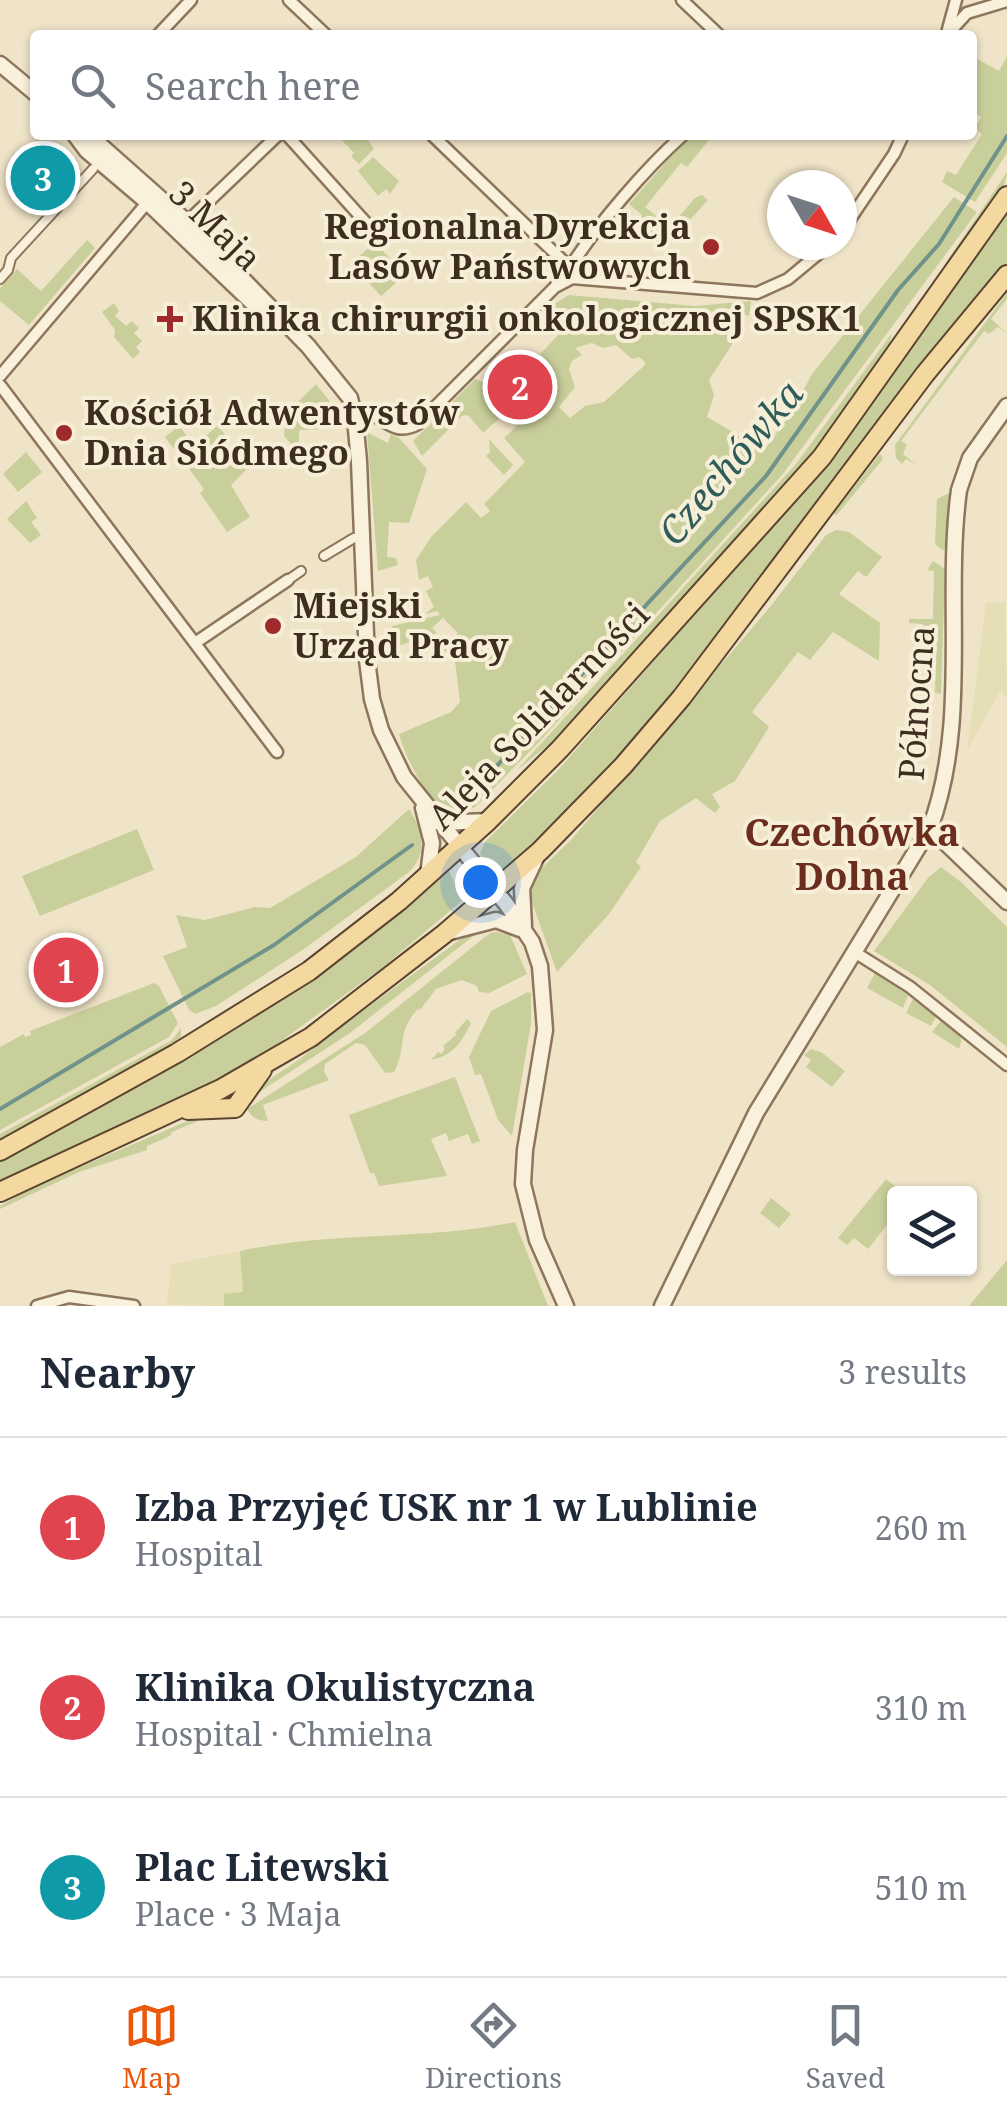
<!DOCTYPE html>
<html lang="en">
<head>
<meta charset="utf-8">
<style>
	body { margin:0; font-family:"Noto Serif",serif; background:#f6f6f7; color:#1f2937 }
	.controls { position:absolute; right:30px; bottom:30px; display:grid; overflow:hidden; border-radius:10px; box-shadow:0 2px 8px #0004 }
	.controls button { width:90px; height:90px; display:grid; place-items:center; padding:0; border:0; border-bottom:2px solid #e0e1e3; background:#fff; color:#1f2937; font:50px sans-serif }
	.compass { position:absolute; left:767px; top:170px; width:90px; height:90px; border-radius:50%; background:#fff; box-shadow:0 2px 8px #0004; rotate:129deg }
	.you { position:absolute; left:480px; top:882px; width:35px; height:35px; margin:-25px; border:8px solid #fff; border-radius:50%; background:#1a73e8; box-shadow:0 0 0 15px #1a73e833 }
	.badge { display:grid; place-items:center; width:65px; height:65px; border-radius:50%; background:#ea580c; color:#fff; font-size:32px; font-weight:700 }
	.pin { position:absolute; translate:-50% -50%; border:5px solid #fff; box-shadow:0 2px 10px #0006 }
	.list { margin:0; padding:0; list-style:none }
	h2 { display:flex; justify-content:space-between; align-items:center; height:130px; margin:0; padding:0 40px; font-size:42px }
	h2 small { font-size:32px; font-weight:400; color:#747a83 }
	.list li { display:grid; grid-template-columns:65px 1fr auto; gap:30px; align-items:center; box-sizing:border-box; height:180px; padding:0 40px; border-top:2px solid #e0e1e3 }
	.list b { display:block; font-size:38px; white-space:nowrap }
	.list p { margin:0; font-size:32px; white-space:nowrap; color:#747a83 }
	.list em { font-size:32px; font-style:normal; color:#747a83 }
	.icon { flex:none; width:55px; height:55px; fill:none; stroke:currentColor; stroke-width:2; stroke-linecap:round; stroke-linejoin:round }
	.map { position:relative; flex:none; width:1007px; height:1306px; overflow:hidden }
	.search { position:absolute; background:#fff; box-shadow:0 2px 8px #0004; left:30px; right:30px; top:30px; height:110px; display:flex; align-items:center; gap:25px; box-sizing:border-box; padding:0 35px; border-radius:10px; color:#747a83; font-size:38px }
	.sheet { height:670px; background:#fff }
	nav { display:flex; justify-content:space-around; align-items:center; box-sizing:border-box; height:140px; border-top:2px solid #e0e1e3; background:#fff; font-size:28px; color:#747a83 }
	nav a { display:grid; justify-items:center; gap:5px }
	nav .on { color:#ea580c }
	.map>svg:first-child { display:block }
</style>
</head>
<body>
<div class="map">
<svg width="1007" height="1306" viewBox="0 0 1007 1306">
	<rect width="100%" height="100%" fill="#f0e4c8"/>
	<path fill="#e6deb5" d="M1005,601L1007,696L1000,691L967,751L986,603Z
		M240,1251L243,1293L224,1306L167,1305L171,1264Z"/>
	<path fill="#c9cf9b" fill-rule="evenodd" d="M972,56L999,71L1007,56V153L975,202L942,182L947,171L956,175L982,134L975,128L981,117L972,111Z
		M337,135H365L374,149L359,164L351,156L354,153Z
		M690,135H713L687,167L681,163L645,207L670,227L695,198L702,195L708,200L680,231L654,240L634,224L642,215L629,204Z
		M44,136L55,151L35,177L12,155Z
		M59,155L79,168L68,179L73,184L59,200L39,181Z
		M373,157L399,181L390,194L386,189L378,196L358,171Z
		M1007,172C1006,199 964,243 945,264Z
		M954,197L977,212L782,475L539,742L475,807L456,816C432,812 405,757 399,734L451,712L460,702L455,661L437,644L442,638L448,644L458,633L443,618L432,628L437,633L395,647L392,626L440,615L437,611L425,614L434,607L426,591L433,587L428,576L419,580L416,560L431,537L466,502L481,518L490,511L484,504L525,462L504,438L525,418L513,406L483,433L468,415L462,416L422,456L413,441L475,379L492,385L528,353L540,354L563,330V323L549,307L569,295L695,306L751,301L749,316L743,314L740,332L709,380L714,395L707,417L764,450L792,412L812,374ZM592,343L603,348L616,345L632,359L639,357L644,361L645,365L604,402L585,406L570,418L559,407L575,387L569,369L572,361L582,355L575,348Z
		M1007,215V264C877,416 765,583 636,736C597,782 552,823 509,866L500,874L494,873L480,854L485,842L559,769L841,448Z
		M87,240L95,248L29,325L0,301V288L17,269L41,291Z
		M375,242L405,275L381,296L351,264Z
		M1007,293V299L991,319L1007,333L998,327L989,334L984,331L901,441L907,444L903,454L917,465L906,459L902,464L896,458L895,445Z
		M114,303L119,311L115,316L126,326L132,321L139,328L134,333L142,341L136,347L140,352L133,359L114,337L115,330L102,312Z
		M892,333C888,359 862,387 845,410C758,529 651,634 551,743L517,770L796,464Z
		M316,384L335,408L344,428L299,430V453L284,436L286,414Z
		M366,421H370V434L388,443L391,434L399,438L427,469L409,523L389,522L387,557L396,558L398,565L378,571Z
		M218,425L225,435L205,455L218,469L229,460L234,465L241,458L238,453L240,451L252,464L231,485L250,517L227,532L200,493L204,489L165,437L179,426L195,446Z
		M489,439L513,465L504,475L486,456L490,452Z
		M26,452L42,472L18,492L3,474Z
		M880,454L883,459L836,516L834,513Z
		M949,493L945,549L942,550L935,544L937,499Z
		M26,501L37,518L31,522L41,535L30,543L7,519Z
		M836,530L849,532L882,557L866,577L858,571L839,594L880,623L879,661L833,632L810,660L798,652L752,712L769,727L735,781L712,794L720,807L715,813L696,798L660,821L636,862L641,867L609,914L557,972L529,894V880L570,841L656,741L770,607L826,535Z
		M933,561L945,569L941,694L935,693L936,662H923V624L909,623V619H933L934,571L927,570Z
		M409,809C423,830 428,853 409,872L304,949L216,1006L195,1014L189,1010L163,956L187,947L176,915L205,920L255,907L270,908L356,857Z
		M137,829L154,870L40,916L22,876Z
		M941,867L961,882L1007,927V1047L930,985L874,951L928,878Z
		M448,869L463,900L383,967L251,1063L0,1183V1161C78,1118 158,1077 234,1030C310,983 381,928 448,869Z
		M481,930L350,1033L247,1100C267,1076 297,1065 319,1043L469,933Z
		M497,932L510,935L527,974L489,993L479,992L477,986L462,980L436,989L420,1010L418,1009C395,1034 408,1046 394,1072L385,1073L365,1045L356,1043L325,1064L324,1072L329,1080L263,1105L268,1121C258,1121 252,1118 247,1109L365,1033L490,933Z
		M875,973L908,995L903,1008L867,988Z
		M154,983L159,986L178,1023L169,1037L0,1130V1047L24,1034L25,1037L31,1035L30,1031Z
		M528,992L531,993V1024L512,1136L498,1120L481,1074L475,1075L469,1057L491,1011Z
		M913,999L936,1017L931,1026L906,1013Z
		M943,1018C954,1027 966,1033 959,1049L932,1032Z
		M467,1019L471,1023C461,1043 454,1055 431,1060L438,1052L441,1054L445,1049L443,1046L456,1035L455,1033Z
		M181,1028V1036L174,1045L0,1140V1134L172,1040Z
		M811,1049L821,1052L845,1071L832,1087L806,1067L811,1060L804,1055Z
		M455,1077L480,1141L472,1144L468,1134L449,1141L446,1133L431,1139L447,1176L379,1186L374,1173H370L349,1115Z
		M206,1113H217L172,1132L170,1136L147,1146V1150L79,1172L0,1209V1206L31,1188Z
		M886,1179L904,1193L894,1194V1216L868,1249L854,1238L847,1245L838,1238Z
		M771,1198L791,1214L779,1228L760,1213Z
		M515,1222L548,1306H224V1294L243,1292L240,1251C330,1231 424,1241 515,1222Z
		M1007,1260V1306H969Z"/>
	<g fill="none" stroke-linecap="round" stroke-linejoin="round">
		<path stroke="#6f938a" stroke-width="4" d="M466,799L766,476L898,290L939,244L1007,136
			M0,1109L274,945L412,845"/>
		<g stroke="#8d765c" stroke-width="12">
			<path id="pedestrian" d="M0,279L8,270L11,258L93,169
				M324,556L354,538
				M288,580L301,571"/>
		</g>
		<g stroke="#8d765c" stroke-width="15">
			<path id="minor" d="M289,0L326,35
				M682,0L719,35
				M947,33L956,0
				M158,35L191,0
				M947,35L967,13L1007,1
				M287,135L368,225
				M432,135L563,261L572,278
				M187,222L278,135
				M842,231L894,154L903,135
				M569,269C596,226 645,169 683,135
				M0,376L152,197
				M0,385L277,752
				M354,410C380,408 389,440 418,424L555,287L572,278L757,293L788,279L829,245
				M195,643L288,580
				M856,953L910,987L1007,1065
				M37,1306L69,1297L134,1306"/>
		</g>
		<g stroke="#8d765c" stroke-width="19">
			<path id="tertiary" d="M0,64L35,93
				M75,135L87,151L147,202L263,313
				M89,135L187,222L308,346L350,398L355,419L359,461L367,660L372,699L381,730L404,777L507,905L532,942L540,966L545,1030L525,1150L523,1184L537,1240L566,1306
				M423,808L432,843L428,875
				M440,823L488,821
				M930,828L1007,902
				M524,926L522,888L537,856
				M450,932L496,920L520,929
				M662,1306L756,1113L930,828C970,721 944,601 959,490L970,458L1007,406"/>
		</g>
		<g stroke="#5b4430" stroke-width="22">
			<path id="primary" d="M188,1110L235,1108L262,1070
				M0,1151L177,1053L309,971L399,901L488,821L560,749L822,457L1007,196
				M0,1192L221,1089L311,1037L444,934L540,851L623,766L682,697L925,374L1007,275"/>
		</g>
		<use href="#pedestrian" stroke="#faf1dc" stroke-width="8"/>
		<use href="#minor" stroke="#faf1dc" stroke-width="10"/>
		<use href="#tertiary" stroke="#faf1dc" stroke-width="14"/>
		<use href="#primary" stroke="#f3d9a0" stroke-width="18"/>
	</g>
	<g fill="#9e2a2b" stroke="#f7eed8" stroke-width="4">
		<circle cx="711" cy="247" r="10"/>
		<path d="M165 304h10v10h10v10h-10v10h-10v-10h-10v-10h10z"/>
		<circle cx="64" cy="433" r="10"/>
		<circle cx="273" cy="626" r="10"/>
	</g>
	<g text-anchor="middle" stroke-width="8" stroke-linejoin="round" paint-order="stroke">
		<g font-size="35" fill="#3d2e20" stroke="#f7eed8">
			<text transform="translate(215 226) rotate(44)" y="12">3 Maja</text>
			<text transform="translate(917 703) rotate(-86)" y="12">Północna</text>
			<text transform="translate(539 716) rotate(-46)" y="12">Aleja Solidarności</text>
		</g>
		<g font-size="35" font-weight="bold" fill="#3d2e20" stroke="#f7eed8" text-anchor="start">
			<text x="691" y="239" text-anchor="end">Regionalna Dyrekcja<tspan x="691" dy="40">Lasów Państwowych</tspan></text>
			<text x="192" y="331">Klinika chirurgii onkologicznej SPSK1</text>
			<text x="84" y="425">Kościół Adwentystów<tspan x="84" dy="40">Dnia Siódmego</tspan></text>
			<text x="293" y="618">Miejski<tspan x="293" dy="40">Urząd Pracy</tspan></text>
		</g>
		<g font-size="38" font-style="italic" fill="#2f5d5a" stroke="#f7eed8">
			<text transform="translate(731 463) rotate(-50)" y="13">Czechówka</text>
		</g>
		<g font-size="38" font-weight="bold" fill="#6b2e1e" stroke="#f7eed8">
			<text x="852" y="846">Czechówka<tspan x="852" dy="44">Dolna</tspan></text>
		</g>
	</g>
</svg>
<div class="controls">
<button><svg class="icon" aria-label="layers" viewBox="0 0 24 24"><path d="M12 4l9 5-9 5-9-5zM3 14l9 5 9-5"/></svg></button>
</div>
<svg class="compass" viewBox="-18 -18 36 36"><path d="M0-13l5 13h-10z" fill="#e53935"/><path d="M0 13l5-13h-10z" fill="#747a83"/></svg>
<div class="you"></div>
<div class="pin badge" style="left:66px;top:970px;background:#e0444e">1</div>
<div class="pin badge" style="left:520px;top:387px;background:#e0444e">2</div>
<div class="pin badge" style="left:43px;top:178px;background:#0f9aa8">3</div>
<div class="search"><svg class="icon" aria-label="search" viewBox="0 0 24 24"><circle cx="10" cy="10" r="6"/><path d="M15 15l6 6"/></svg>Search here</div>
</div>
<section class="sheet">
<h2>Nearby<small>3 results</small></h2>
<ul class="list">
<li><span class="badge" style="background:#e0444e">1</span><div><b>Izba Przyjęć USK nr 1 w Lublinie</b><p>Hospital</p></div><em>260 m</em></li>
<li><span class="badge" style="background:#e0444e">2</span><div><b>Klinika Okulistyczna</b><p>Hospital · Chmielna</p></div><em>310 m</em></li>
<li><span class="badge" style="background:#0f9aa8">3</span><div><b>Plac Litewski</b><p>Place · 3 Maja</p></div><em>510 m</em></li>
</ul>
</section>
<nav>
<a class="on"><svg class="icon" aria-label="map" viewBox="0 0 24 24"><path d="M3 6l6-2 6 2 6-2v14l-6 2-6-2-6 2zM9 4v14M15 6v14"/></svg>Map</a>
<a><svg class="icon" aria-label="directions" viewBox="0 0 24 24"><path d="M12 3l9 9-9 9-9-9zM9 14v-3h6M13 9l2 2-2 2"/></svg>Directions</a>
<a><svg class="icon" aria-label="saved" viewBox="0 0 24 24"><path d="M7 4h10v16l-5-4-5 4z"/></svg>Saved</a>
</nav>
</body>
</html>
